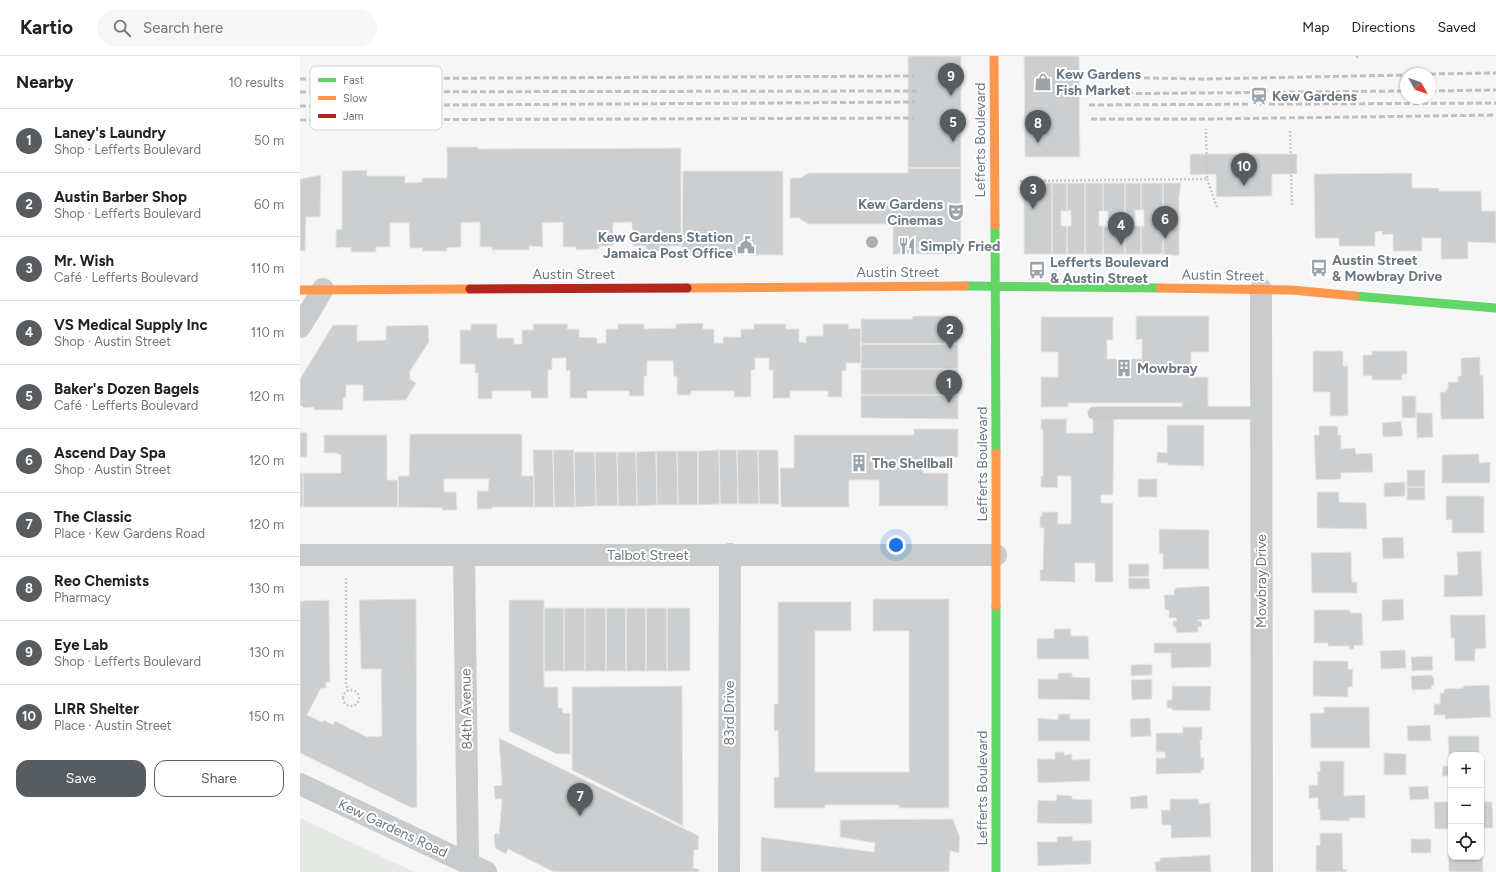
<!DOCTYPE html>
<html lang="en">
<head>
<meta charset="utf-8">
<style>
	body { margin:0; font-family:Figtree,sans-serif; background:#f6f6f6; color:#202124 }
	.controls { position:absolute; right:12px; bottom:12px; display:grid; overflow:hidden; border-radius:8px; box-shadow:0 1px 3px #0004 }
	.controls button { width:36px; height:36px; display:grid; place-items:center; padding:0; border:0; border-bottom:1px solid #e0e0e0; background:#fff; color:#202124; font:20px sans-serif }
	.compass { position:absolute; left:1100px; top:12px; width:36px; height:36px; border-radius:50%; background:#fff; box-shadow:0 1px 3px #0004; rotate:130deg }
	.you { position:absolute; left:596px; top:489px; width:14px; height:14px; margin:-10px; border:3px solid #fff; border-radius:50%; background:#1a73e8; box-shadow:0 0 0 6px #1a73e833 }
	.badge { display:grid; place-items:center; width:26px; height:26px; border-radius:50%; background:#575c61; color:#fff; font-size:13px; font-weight:700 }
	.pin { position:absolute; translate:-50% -33px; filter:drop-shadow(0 1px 2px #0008) }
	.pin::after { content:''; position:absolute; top:21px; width:14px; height:12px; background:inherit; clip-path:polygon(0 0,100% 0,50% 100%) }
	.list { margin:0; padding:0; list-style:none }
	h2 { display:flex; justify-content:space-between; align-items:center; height:52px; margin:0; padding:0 16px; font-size:17px }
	h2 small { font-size:13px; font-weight:400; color:#757577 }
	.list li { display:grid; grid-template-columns:26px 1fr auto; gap:12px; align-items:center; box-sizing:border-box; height:64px; padding:0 16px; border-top:1px solid #e0e0e0 }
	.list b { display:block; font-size:15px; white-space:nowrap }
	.list p { margin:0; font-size:13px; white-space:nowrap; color:#757577 }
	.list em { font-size:13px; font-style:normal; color:#757577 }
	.actions { display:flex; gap:8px; padding:12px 16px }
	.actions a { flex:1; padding:9px 0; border:1px solid #575c61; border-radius:12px; text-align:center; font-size:14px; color:#575c61 }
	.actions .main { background:#575c61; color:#fff }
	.icon { flex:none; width:22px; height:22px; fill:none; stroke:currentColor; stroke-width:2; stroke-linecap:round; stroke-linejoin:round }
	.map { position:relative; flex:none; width:1196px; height:816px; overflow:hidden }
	header { display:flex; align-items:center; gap:24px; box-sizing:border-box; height:56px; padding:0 20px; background:#fff; border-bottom:1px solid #e0e0e0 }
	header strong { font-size:19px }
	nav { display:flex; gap:22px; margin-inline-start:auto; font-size:14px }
	.search { width:280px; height:36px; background:#f6f6f6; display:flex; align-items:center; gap:10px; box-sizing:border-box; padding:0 14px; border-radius:22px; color:#757577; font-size:15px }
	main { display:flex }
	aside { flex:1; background:#fff }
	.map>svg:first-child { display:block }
</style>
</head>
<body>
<header>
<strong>Kartio</strong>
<div class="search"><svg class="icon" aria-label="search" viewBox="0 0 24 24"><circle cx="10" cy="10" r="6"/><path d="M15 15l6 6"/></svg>Search here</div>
<nav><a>Map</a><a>Directions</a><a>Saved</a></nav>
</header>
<main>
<aside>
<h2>Nearby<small>10 results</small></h2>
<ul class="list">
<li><span class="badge">1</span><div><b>Laney's Laundry</b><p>Shop · Lefferts Boulevard</p></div><em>50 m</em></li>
<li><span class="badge">2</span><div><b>Austin Barber Shop</b><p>Shop · Lefferts Boulevard</p></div><em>60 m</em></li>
<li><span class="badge">3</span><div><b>Mr. Wish</b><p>Café · Lefferts Boulevard</p></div><em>110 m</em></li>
<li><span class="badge">4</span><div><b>VS Medical Supply Inc</b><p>Shop · Austin Street</p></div><em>110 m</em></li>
<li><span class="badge">5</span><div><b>Baker's Dozen Bagels</b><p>Café · Lefferts Boulevard</p></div><em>120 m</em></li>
<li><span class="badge">6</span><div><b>Ascend Day Spa</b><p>Shop · Austin Street</p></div><em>120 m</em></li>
<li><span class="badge">7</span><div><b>The Classic</b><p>Place · Kew Gardens Road</p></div><em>120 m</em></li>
<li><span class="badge">8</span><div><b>Reo Chemists</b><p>Pharmacy</p></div><em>130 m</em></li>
<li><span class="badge">9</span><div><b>Eye Lab</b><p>Shop · Lefferts Boulevard</p></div><em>130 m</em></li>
<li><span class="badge">10</span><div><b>LIRR Shelter</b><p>Place · Austin Street</p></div><em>150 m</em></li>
</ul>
<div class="actions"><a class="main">Save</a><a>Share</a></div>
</aside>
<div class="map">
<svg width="1196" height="816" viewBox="0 0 1196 816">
	<rect width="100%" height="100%" fill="#f6f6f6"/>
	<path fill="#e5e8e4" d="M0,762L114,816H0Z"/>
	<path fill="#cdcecf" stroke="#e6e6e6" d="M608,0H661V112H608Z
		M724,0H779L780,101H725Z
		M147,91H178V93L381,92V190H369V195H346V190H333L332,166L313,167V190H299V193L276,194V191H263V166L242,167L243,191L229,190V194H192V191H180V166L161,167V191L147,192V195H122L123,192H110L109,167H90V191H76V196H51V191L36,192V174L42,173V115L67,114V120H105V127L122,126V122H147Z
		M890,98H997V118H972V140L916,141V118L890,119Z
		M608,112H661V198H593V168H508L499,162H490V122H500L509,117H608Z
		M383,115H483V199H382Z
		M1112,117V132H1139V135H1181L1182,155H1196V187L1168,186V203H1141V182H1122V195H1093V178L1082,179V175L1075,176V190H1039V182H1015L1014,118Z
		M21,119L20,161H6L5,195H0V123Z
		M724,127H752V198H724Z
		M752,127H767V155H761V170H767V198H752Z
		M767,127H785V198H767V170H771V154L767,155Z
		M785,127H803V155H799V170H803V198H785Z
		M803,127H825V198H803V170L808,171V155H803Z
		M825,127H841V154H835V170H841V198H825Z
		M841,127H863V198H841V170H844V154H841Z
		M863,127H881L879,141V200L863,198Z
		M613,260H658V288H561V263H612Z
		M836,260H909V296H891V321H908V351L882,352V347H768V351H741V321H758V296H741V261H813V284H807V303H842V283L836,284Z
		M403,267V273H414V287H423V281H441V273H454V268H486V273H499V286L506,287V280H523V268H549L548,273L561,272V307H546V315H542V341H528V335H490V342H473V314H469V302H455V314H451V341H434V335H391V339H377V320L374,321L373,305H347V320H344V340H329V335H287V342H270V314L266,315V302H252V314H248V342H231V335H192V343H178V317H175V308H160V274H171V268H197V282H214V288H222V274H233V268H268L267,273H279V281L297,282V287H306V273H318V268H344V273L376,272V268Z
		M33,269H57V285L86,284V270L128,269L129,286L110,315V323L116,327L106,344L63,345V329H46V342H43V354H14V351L4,352L0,349V323Z
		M561,288H658V313H561Z
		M1013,295H1043V310H1048V360H1030V336H1013Z
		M1072,295H1107V318H1102V324H1072V320H1063V299H1072Z
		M1180,301V319H1183L1184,363H1141L1140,336H1146V333H1148V326H1158V320H1161V302Z
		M561,313H658V339H561Z
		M561,339H658V363L561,362Z
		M1102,340H1116V362H1102Z
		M1116,357H1132L1133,381L1117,382Z
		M793,362L814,363L813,439H801V447H813V526H795V507H775V526L740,525V514H743L744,472H740V460H742V456H758V468H771V420H757L758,432L741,431V420H743V374H741V363H767L766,377H793Z
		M1101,365L1103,380L1083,381L1082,367Z
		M867,369H904V410L867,409L868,407H857V396L867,397Z
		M1019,370H1038V379H1041V393L1055,392L1056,398L1072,397L1073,416L1041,417V423L1016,424L1014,379H1019Z
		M614,373H658V401H623V417H648V450H579V424H549V451H481L480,412H494V379H614Z
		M0,376L7,377V401H0Z
		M110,378H222V420H234V451H192V453H177V435H188L189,423H144V436H156L157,454H142V452L98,451V420H109Z
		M24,379H87V424H98V451H3V417H41V399L35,397H24Z
		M233,394H253L254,451H234Z
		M253,394H274L275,451H254Z
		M419,394H437L438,448H420Z
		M419,394L420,448L398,449V395Z
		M437,394H458L459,448H438Z
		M458,394H478L479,448H459Z
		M356,395H377L378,449H357Z
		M356,395L357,449L337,450L336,396Z
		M377,395H398V449H378Z
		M274,396H295L296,450L275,451Z
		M295,396H317L318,450H296Z
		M317,396H336L337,450H318Z
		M1179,398V407L1190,406V427H1142V399Z
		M1107,414H1125V431H1107Z
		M0,417H3V451H0Z
		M838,423H857V441H838Z
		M1105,426V440L1084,441V427Z
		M1107,431H1125V444H1107Z
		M1017,436H1039V446L1066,447L1067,473L1017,472Z
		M1146,440H1184V477H1152V464H1146Z
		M859,473L909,474V513H863V498L859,497Z
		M1103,481L1104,502L1083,503L1082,482Z
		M1181,495L1183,540L1144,541V519H1158L1157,496Z
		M1051,496L1052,526H1057V537H1012L1011,497Z
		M828,508H849V520L829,521Z
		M828,522H849L850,533H829Z
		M909,530L910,563L898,564V565H901L902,571H898V576L876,577V571H873V565H877L876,562H869V554H865L864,539H874V534H875V532Z
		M116,543L117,751L112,752L0,697V545L29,544L30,626H26V632H21L7,659L22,666L24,664L33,669L35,665L67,681L82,680L81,613H61L59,544Z
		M573,543H649V752H599V749H525V752H474V721H479L478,674L474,675V648H478V546H551V575H515V716H609V575H573Z
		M1103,543L1104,564L1082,565V544Z
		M209,544H244V631H258V652H262L263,657H270V698H257L209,675Z
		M244,552H264V615H244Z
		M264,552H285V615H264Z
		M285,552H306V615H285Z
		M306,552H326V615H306Z
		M326,552H346V615H326Z
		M346,552H367V615H346Z
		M367,552H390V615H367Z
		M1014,554H1050V557H1062L1063,589L1054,590V593H1049V590H1028V587H1014Z
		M1150,559H1185L1186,592L1175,593V605H1155L1154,582H1151Z
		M754,573H771V580H788L789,603H737V583L754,582Z
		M854,587H911V611L871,612V597H854Z
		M1105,594L1106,612L1081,613L1080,595Z
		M1132,600L1133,614L1112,615L1111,601Z
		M1013,605H1048V613H1053L1052,631H1048V641L1013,640Z
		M852,608V619L831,620V609Z
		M758,617H772V621L790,622V644L738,643V623H758Z
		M1132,619V621H1134V630H1131L1132,633L1112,634L1111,620Z
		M852,623V643L832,644L831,624Z
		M1189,629L1191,661L1145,663V659H1134V648H1140V637H1144V633L1163,632V630Z
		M382,630L383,770L272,714V631Z
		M872,630H911L910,655L872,654V652H867V644H872Z
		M1024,651H1069L1070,692H1011L1010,657H1024Z
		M758,658H770V663H790V685H738V662L758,664Z
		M850,662L851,680L831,681L830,663Z
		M1130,669L1131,685H1108L1107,670Z
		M883,671H902V684H900L901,702L904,701V714H901V717L856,718V702H865V696H856V677H883Z
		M1148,680H1179V699H1151V724V720H1142L1143,710H1149Z
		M199,682L399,780L398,794H394L393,812L399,813V816H254L208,793L206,798L195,792L194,779L196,777L199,779L202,743H195L194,730L202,729Z
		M755,696H764V699L772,698V704L790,703V725L738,727L737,703H755Z
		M1084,697L1106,698V719H1084Z
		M1020,705H1044V740L1065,739V762H1049V765L1020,764V753H1018V742H1009V729H1018L1017,715L1020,716Z
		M1128,730L1129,743L1110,744L1109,731Z
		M757,739L772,740V743L792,744V768L737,767L738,744L756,745Z
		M847,739L848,752L831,753L830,741Z
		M870,743H899V748L910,747L911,781L871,782V769H862L861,754H870Z
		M1134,746H1151V773H1135Z
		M1181,746H1192L1193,772H1181Z
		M653,763L660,782L659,797L650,795L649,816H461V781L574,796L575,787L540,781V764Z
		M1020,777H1042L1043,814L1047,813V816H1016V789H1020Z
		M773,780L772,785L791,784V808L738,810L737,786H757V781Z
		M1111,783H1131V797H1111Z
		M1181,794H1182L1183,816H1149L1148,795H1151V801H1181Z
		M910,799L911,816H856L855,806L860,805V802Z"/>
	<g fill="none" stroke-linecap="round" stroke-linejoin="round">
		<path stroke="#c7c8c9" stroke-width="2.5" stroke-dasharray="2 2" stroke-linecap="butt" d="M1057,0V2
			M990,75L992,149
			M907,123L917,151
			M720,125L907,123L906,73
			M46,522V627L48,635
			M43 642a8 8 0 1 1 16 0a8 8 0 1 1-16 0Z"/>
		<path stroke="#c9cbcc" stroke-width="13" d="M794,357H961"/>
		<path stroke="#c9cbcc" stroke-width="22" d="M961,233L962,816
			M0,271L23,233
			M0,499H696
			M164,499L168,806
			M0,728L186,816
			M429,816L430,498"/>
		<path stroke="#63d668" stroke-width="9" d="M695,169L696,397
			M665,230L860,232
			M1055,240L1196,252
			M696,550V816"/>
		<path stroke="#ff974d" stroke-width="9" d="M694,0L695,169
			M387,232L665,230
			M860,232L992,234L1055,240
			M0,234L170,233
			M696,397V550"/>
		<path stroke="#b3261e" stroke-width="9" d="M170,233L387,232"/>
		<path stroke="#bfc0c1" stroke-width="3" stroke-dasharray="6 3" stroke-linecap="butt" d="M1130,18L1196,17
			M790,21L905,23L1106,19
			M0,23L614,20
			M1130,35L1196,34
			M0,36L617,35
			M791,38L1106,35
			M789,49L1196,47
			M0,50L615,46
			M791,63H908L1196,59
			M0,64L614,62"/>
	</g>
	<circle fill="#aab2a8" cx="572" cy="186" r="6"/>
	<defs>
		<g id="shop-bare" transform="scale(1.38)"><path d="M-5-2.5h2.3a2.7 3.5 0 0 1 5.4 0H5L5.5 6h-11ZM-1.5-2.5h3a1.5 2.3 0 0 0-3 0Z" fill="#9ba3ab" stroke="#fff" stroke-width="2.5" paint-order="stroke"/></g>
		<g id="station-bare" transform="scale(1.38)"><path d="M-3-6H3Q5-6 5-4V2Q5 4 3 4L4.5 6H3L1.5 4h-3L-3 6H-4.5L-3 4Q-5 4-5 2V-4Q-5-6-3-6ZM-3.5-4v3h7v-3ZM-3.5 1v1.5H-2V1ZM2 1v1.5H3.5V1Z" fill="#9ba3ab" stroke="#fff" stroke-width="2.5" paint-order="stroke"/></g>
		<g id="theatre-bare" transform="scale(1.38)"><path d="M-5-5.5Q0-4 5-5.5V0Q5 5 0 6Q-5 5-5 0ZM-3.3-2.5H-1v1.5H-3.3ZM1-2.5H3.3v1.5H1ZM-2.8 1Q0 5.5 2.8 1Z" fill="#9ba3ab" stroke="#fff" stroke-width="2.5" paint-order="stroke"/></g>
		<g id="civic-bare" transform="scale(1.38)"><path d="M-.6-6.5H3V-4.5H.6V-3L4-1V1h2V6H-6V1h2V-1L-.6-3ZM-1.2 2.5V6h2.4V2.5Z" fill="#9ba3ab" stroke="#fff" stroke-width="2.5" paint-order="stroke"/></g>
		<g id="restaurant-bare" transform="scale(1.38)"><path d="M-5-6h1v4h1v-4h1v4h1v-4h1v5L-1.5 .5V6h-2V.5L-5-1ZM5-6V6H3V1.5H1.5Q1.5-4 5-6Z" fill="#9ba3ab" stroke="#fff" stroke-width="2.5" paint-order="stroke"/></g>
		<g id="bus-bare" transform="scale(1.38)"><path d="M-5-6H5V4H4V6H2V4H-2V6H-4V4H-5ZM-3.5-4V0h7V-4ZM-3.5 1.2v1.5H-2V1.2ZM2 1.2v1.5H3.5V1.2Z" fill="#9ba3ab" stroke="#fff" stroke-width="2.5" paint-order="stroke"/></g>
		<g id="building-bare" transform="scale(1.38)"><path d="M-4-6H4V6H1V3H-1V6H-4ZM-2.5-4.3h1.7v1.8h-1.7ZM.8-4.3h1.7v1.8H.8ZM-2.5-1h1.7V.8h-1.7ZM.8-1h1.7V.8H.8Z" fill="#9ba3ab" stroke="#fff" stroke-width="2.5" paint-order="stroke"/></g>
	</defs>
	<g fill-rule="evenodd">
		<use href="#shop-bare" x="743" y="26"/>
		<use href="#station-bare" x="959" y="40"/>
		<use href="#theatre-bare" x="656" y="156"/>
		<use href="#civic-bare" x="446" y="189"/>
		<use href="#restaurant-bare" x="607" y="190"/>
		<use href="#bus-bare" x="1019" y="212"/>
		<use href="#bus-bare" x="737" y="214"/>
		<use href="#building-bare" x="824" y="312"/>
		<use href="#building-bare" x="559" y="407"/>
	</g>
	<g text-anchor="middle" stroke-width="4" stroke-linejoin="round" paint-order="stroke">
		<g font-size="14" font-weight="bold" fill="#6a7782" stroke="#fff" text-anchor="start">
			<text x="756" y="23">Kew Gardens<tspan x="756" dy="16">Fish Market</tspan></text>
			<text x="972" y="45">Kew Gardens</text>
			<text x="643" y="153" text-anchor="end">Kew Gardens<tspan x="643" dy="16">Cinemas</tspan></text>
			<text x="433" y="186" text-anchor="end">Kew Gardens Station<tspan x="433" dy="16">Jamaica Post Office</tspan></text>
			<text x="620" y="195">Simply Fried</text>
			<text x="1032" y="209">Austin Street<tspan x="1032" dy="16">&amp; Mowbray Drive</tspan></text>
			<text x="750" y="211">Lefferts Boulevard<tspan x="750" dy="16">&amp; Austin Street</tspan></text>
			<text x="837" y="317">Mowbray</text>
			<text x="572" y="412">The Shellball</text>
		</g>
		<g font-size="14" fill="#6a7782" stroke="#fff">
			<text transform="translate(680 84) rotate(-90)" y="5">Lefferts Boulevard</text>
			<text x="598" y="221">Austin Street</text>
			<text x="274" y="223">Austin Street</text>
			<text transform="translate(923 219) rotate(1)" y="5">Austin Street</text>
			<text transform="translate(682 408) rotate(-90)" y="5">Lefferts Boulevard</text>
			<text x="348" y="504">Talbot Street</text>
			<text transform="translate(961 525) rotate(-90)" y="5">Mowbray Drive</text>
			<text transform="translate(166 653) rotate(-91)" y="5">84th Avenue</text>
			<text transform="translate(429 657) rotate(-90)" y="5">83rd Drive</text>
			<text transform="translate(682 732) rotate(-90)" y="5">Lefferts Boulevard</text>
			<text transform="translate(93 772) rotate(25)" y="5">Kew Gardens Road</text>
		</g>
	</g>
	<rect x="10" y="10" width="132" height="64" rx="6" fill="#fff" stroke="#d2d6da" stroke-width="1"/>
	<rect x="18" y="22" width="18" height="4" fill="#63d668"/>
	<rect x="18" y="40" width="18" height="4" fill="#ff974d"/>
	<rect x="18" y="58" width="18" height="4" fill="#b3261e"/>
	<g font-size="11" fill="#6a7782">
		<text x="43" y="28">Fast</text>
		<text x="43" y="46">Slow</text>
		<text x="43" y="64">Jam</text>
	</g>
</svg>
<div class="controls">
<button>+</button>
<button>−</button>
<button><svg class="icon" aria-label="locate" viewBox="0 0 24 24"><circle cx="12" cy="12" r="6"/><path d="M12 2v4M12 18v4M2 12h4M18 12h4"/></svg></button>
</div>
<svg class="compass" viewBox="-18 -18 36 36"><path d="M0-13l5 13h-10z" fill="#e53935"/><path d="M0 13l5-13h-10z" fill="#757577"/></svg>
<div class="you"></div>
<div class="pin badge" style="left:649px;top:347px">1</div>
<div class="pin badge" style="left:650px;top:293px">2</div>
<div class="pin badge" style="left:733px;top:153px">3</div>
<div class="pin badge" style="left:821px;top:189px">4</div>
<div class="pin badge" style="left:653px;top:86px">5</div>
<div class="pin badge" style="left:865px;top:183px">6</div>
<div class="pin badge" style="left:280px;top:760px">7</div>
<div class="pin badge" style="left:738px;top:87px">8</div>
<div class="pin badge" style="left:651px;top:40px">9</div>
<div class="pin badge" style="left:944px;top:130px">10</div>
</div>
</main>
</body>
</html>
